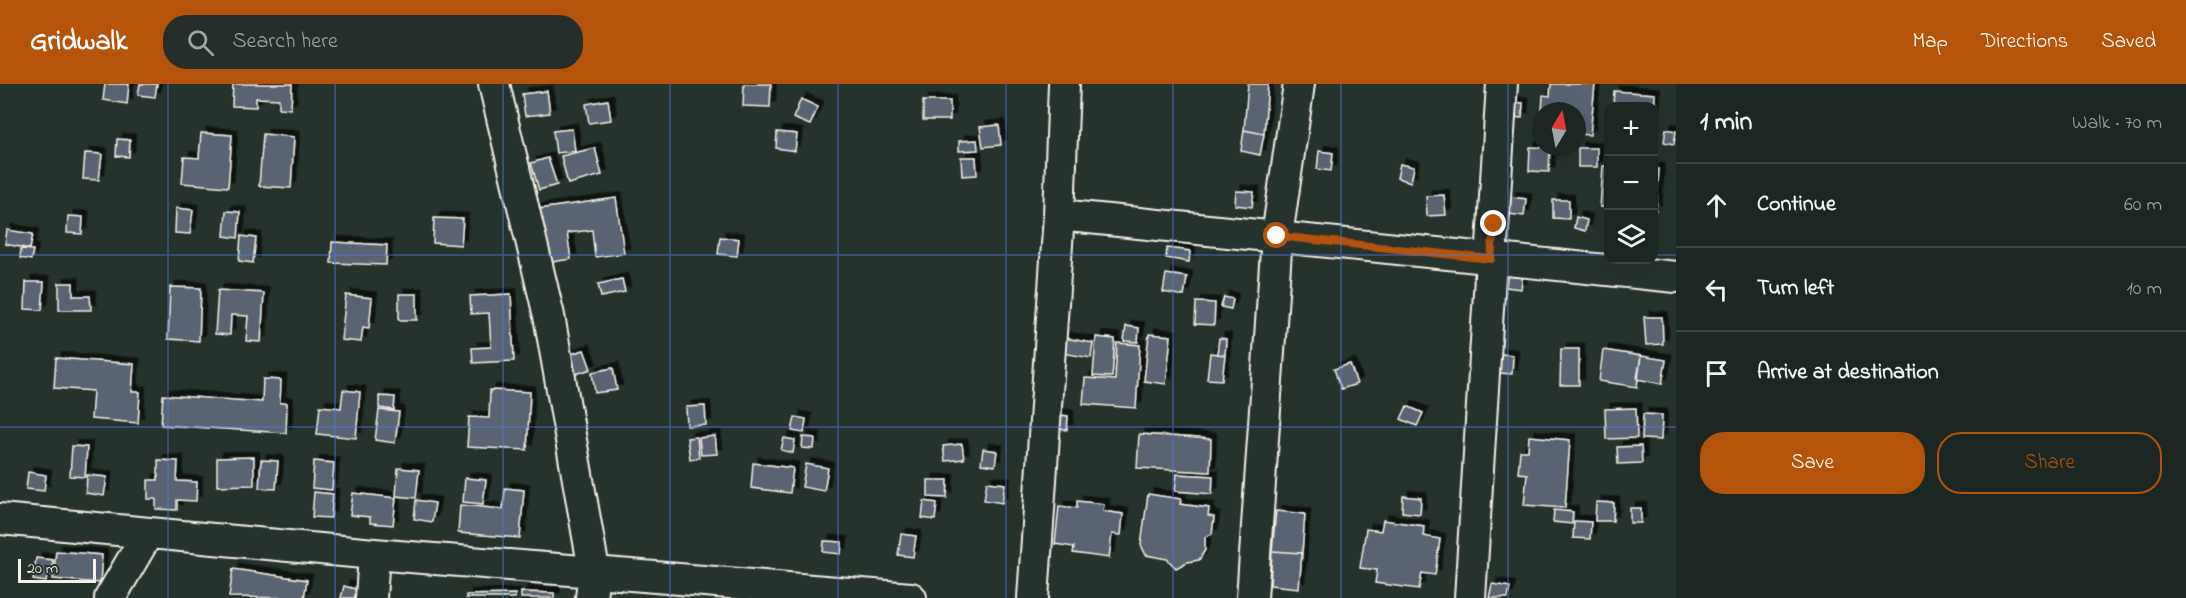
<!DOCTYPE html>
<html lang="en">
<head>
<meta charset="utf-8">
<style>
	body { margin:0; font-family:"Indie Flower",sans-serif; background:#252e2a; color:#f1f3f6 }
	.controls { position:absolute; right:18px; top:18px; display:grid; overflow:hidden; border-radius:12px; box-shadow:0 6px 24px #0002 }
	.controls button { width:54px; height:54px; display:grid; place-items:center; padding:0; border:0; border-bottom:2px solid #3a4340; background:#1c2622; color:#f1f3f6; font:30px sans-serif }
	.compass { position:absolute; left:1532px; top:18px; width:54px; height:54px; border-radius:50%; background:#1c2622; box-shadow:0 6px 24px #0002; rotate:10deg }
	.scale { position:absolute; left:18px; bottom:15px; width:78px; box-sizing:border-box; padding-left:6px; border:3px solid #f4f1e8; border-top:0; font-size:16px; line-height:21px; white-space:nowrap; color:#f4f1e8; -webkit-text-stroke:4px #26332d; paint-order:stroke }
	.stop { position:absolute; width:18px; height:18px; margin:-14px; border:4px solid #b45309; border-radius:50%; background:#fff }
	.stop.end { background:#b45309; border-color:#fff; box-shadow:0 2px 6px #0008 }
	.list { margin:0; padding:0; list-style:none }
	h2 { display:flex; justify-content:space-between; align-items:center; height:78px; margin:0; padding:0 24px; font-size:26px }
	h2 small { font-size:20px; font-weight:400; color:#a0a5a5 }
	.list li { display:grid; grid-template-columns:39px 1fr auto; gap:18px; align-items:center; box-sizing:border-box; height:84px; padding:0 24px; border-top:2px solid #3a4340 }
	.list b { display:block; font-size:22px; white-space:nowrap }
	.list em { font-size:20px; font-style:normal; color:#a0a5a5 }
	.actions { display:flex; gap:12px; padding:18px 24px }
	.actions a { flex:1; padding:14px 0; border:2px solid #b45309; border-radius:24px; text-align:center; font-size:21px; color:#b45309 }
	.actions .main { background:#b45309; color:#fff }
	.icon { flex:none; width:33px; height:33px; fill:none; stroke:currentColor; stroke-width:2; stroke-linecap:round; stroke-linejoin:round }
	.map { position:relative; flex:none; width:1676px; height:514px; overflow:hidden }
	header { display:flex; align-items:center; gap:36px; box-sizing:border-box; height:84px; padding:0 30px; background:#b45309; color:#fff }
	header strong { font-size:28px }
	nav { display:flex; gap:33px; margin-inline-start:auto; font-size:21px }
	.search { width:420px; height:54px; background:#252e2a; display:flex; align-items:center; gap:15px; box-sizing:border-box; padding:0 21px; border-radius:24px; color:#a0a5a5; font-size:22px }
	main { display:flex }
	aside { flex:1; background:#1c2622 }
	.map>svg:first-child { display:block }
</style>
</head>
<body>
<header>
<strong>Gridwalk</strong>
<div class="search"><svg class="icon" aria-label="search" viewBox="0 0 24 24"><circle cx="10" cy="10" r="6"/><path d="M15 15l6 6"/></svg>Search here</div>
<nav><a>Map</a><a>Directions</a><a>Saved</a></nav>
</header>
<main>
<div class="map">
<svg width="1676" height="514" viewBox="0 0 1676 514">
	<defs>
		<filter id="shadow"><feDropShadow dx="5.5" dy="-5.5" stdDeviation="0" flood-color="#0009"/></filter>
	</defs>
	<rect width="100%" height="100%" fill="#26332d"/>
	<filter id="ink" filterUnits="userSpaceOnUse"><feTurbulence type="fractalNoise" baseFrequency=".0167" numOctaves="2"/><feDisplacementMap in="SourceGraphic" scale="12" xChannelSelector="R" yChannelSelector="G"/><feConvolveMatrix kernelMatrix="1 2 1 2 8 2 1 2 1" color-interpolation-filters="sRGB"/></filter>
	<g filter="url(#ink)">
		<path fill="#5a6472" stroke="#f4f1e8" stroke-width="1.5" filter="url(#shadow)" d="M105,0H129L127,20L103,16Z
			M140,0H157L155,13L138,11Z
			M233,0H292L291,25L279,24V15L256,14V23L232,22Z
			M744,0H771L770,23L743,22Z
			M1248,0H1268L1264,50L1244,46Z
			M1551,0H1595L1590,51L1577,50V27H1542L1543,11L1550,12Z
			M547,7L550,29L525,32L522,10Z
			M1614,7L1655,10L1654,33V22H1613Z
			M801,15L818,23L810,41L793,34Z
			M608,16L611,36L589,39L586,20Z
			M923,17H950V36H923Z
			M1512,18L1523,19L1522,34L1511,33Z
			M999,41L1001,61L983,63L980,43Z
			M572,45L575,67L556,69L553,47Z
			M1666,45L1676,47L1674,60L1664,58Z
			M1244,46L1264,50L1260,71L1241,67Z
			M777,48L797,50L795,67L776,64Z
			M201,49L232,51L228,103L182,99L184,73L199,74Z
			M263,50L294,53L291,104L259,102Z
			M117,55L130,56L129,73L116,72Z
			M977,56L978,66L959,67V57Z
			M1530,63L1550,64L1549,88L1529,87Z
			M595,64L602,91L568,100L561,72Z
			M1578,64H1597V83H1578Z
			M1319,67L1333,69L1331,87L1317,85Z
			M85,69L102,70L99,96L83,95Z
			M961,73H976L977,91L962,92Z
			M548,74L557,101L539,106L531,79Z
			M1400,80L1414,83L1411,98L1397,94Z
			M1603,82H1608V123H1600Z
			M1654,85H1659L1656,126H1654Z
			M1236,107L1254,108L1252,123L1235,121Z
			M1444,111L1446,131L1427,132L1426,112Z
			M1511,113L1526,115L1524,132L1509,130Z
			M616,114L624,169L595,173L592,146L567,149L571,175L539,180L532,126Z
			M1553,116H1569V135L1553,134Z
			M176,124L193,126L190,150L175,149Z
			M226,127L240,128L238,154L224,152Z
			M68,132L83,133L82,150L67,149Z
			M1576,133L1587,136L1585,147L1574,144Z
			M434,134L463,135L461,161L433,159Z
			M7,146L33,150L30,165L5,160Z
			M241,152L256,154L253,179L239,177Z
			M720,153L739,155L737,172L718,170Z
			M332,158L387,161L386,181L331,179Z
			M1167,164L1190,167L1189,178L1166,174Z
			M21,165L33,166L31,176L20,174Z
			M1508,186L1523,188L1521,205L1506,203Z
			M1166,190L1187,193L1184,212L1163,208Z
			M622,195L625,208L601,213L598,200Z
			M26,198H44L42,226L25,225Z
			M59,199H73V212H90L91,226H59Z
			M170,203L201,204L199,257L168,255Z
			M218,206L264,209L261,258L246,257L248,232L231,231L230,251L215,250Z
			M399,210H417V236H399Z
			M511,210L514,277L473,279L472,264L491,263L489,229L471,230L470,212Z
			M346,211L372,214L369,244L363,243L361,258L341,256Z
			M1224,213L1233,215L1231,225L1221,223Z
			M1196,218L1215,219L1214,241L1195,240Z
			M1644,233H1662L1663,260L1646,261Z
			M1126,242L1139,244L1138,258L1124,257Z
			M1149,250L1171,252L1166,300L1144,297Z
			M1096,253L1115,255L1112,293L1093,292Z
			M1064,254L1093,259L1091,274L1062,269Z
			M1219,254L1226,255L1225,271L1217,270Z
			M1117,259L1140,261L1136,324L1083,320L1085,294L1115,296Z
			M1561,265H1579V301H1560Z
			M584,266L591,285L567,293L561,273Z
			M1603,266L1641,272L1637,303L1599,297Z
			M1210,269L1225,271L1222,296L1207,295Z
			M1501,270L1513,271L1512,290L1499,289Z
			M1641,272L1666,276L1662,300L1637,295Z
			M56,274L134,280L132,308H140L138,339L91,335L93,307L54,304Z
			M1350,280L1357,300L1341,305L1334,285Z
			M613,284L617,306L595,309L592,288Z
			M263,295L281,296L280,319H287L286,349L161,341L163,311L262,318Z
			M343,306L360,308L356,354L317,350L320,322L341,324Z
			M490,306L530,308L527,366L467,363L469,333L489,334Z
			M379,312L395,313L394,326L379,324Z
			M705,322L706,341L687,342L686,323Z
			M1407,322L1423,329L1417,342L1401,335Z
			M1636,324L1637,354L1606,355L1605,325Z
			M379,326L399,328L395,359L375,356Z
			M1643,330L1662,331L1661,356L1642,355Z
			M1059,331L1068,332L1067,346L1058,345Z
			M795,333L806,335L804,349L792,347Z
			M1139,350L1211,355L1210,388L1137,384Z
			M715,352L717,370L701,371L699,354Z
			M1529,352L1570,356L1565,424L1524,421L1527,390L1518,389L1520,367H1528Z
			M697,353L699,374L690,375L687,354Z
			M803,353L815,354L814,365L802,364Z
			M784,354L795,356L793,369L781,366Z
			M962,360L964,375L945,377L943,362Z
			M72,362L87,363L85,393L70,392Z
			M1641,362L1642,379L1618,380L1617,363Z
			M983,365L997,367L995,382L981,380Z
			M254,373V401L217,402V374Z
			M158,376L178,377L177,397L197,398L196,417L177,416V426L156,425V415H148V396H158Z
			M261,376L278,377L276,405L259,404Z
			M314,377L334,379L332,406L312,404Z
			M753,379L793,384L790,409L751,404Z
			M806,380L828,384L824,407L802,403Z
			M398,384L419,386L416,414L396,412Z
			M28,388L46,391L44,407L26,405Z
			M1177,390L1213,392L1212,410L1175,407Z
			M87,391L107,393L104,412L86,409Z
			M465,394L486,396L483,420L463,418Z
			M928,396H948L947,414L928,413Z
			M987,398L1005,400L1002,419L984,416Z
			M505,404L524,406L520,454L458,449L460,421L503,425Z
			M314,408L333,410L331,434L312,433Z
			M353,409L396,414L393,441L370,439V433L350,431Z
			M1148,410L1181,415L1180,420L1209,424L1208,432L1214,433L1212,450L1205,453V466L1199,476L1187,478L1176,484L1167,475L1146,471L1141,461Z
			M1403,412L1421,414L1420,430L1402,428Z
			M416,416L435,419L432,438L414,435Z
			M924,417L937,419L935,436L922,434Z
			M1077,417L1104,420L1103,427L1123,430L1121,451L1112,450L1109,474L1073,469L1074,463L1055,460L1059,422L1077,424Z
			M1596,418L1614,419L1613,437H1595Z
			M1630,424H1641V439H1630Z
			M1554,426L1573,428L1572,440L1553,438Z
			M1276,427L1305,430L1302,469L1272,467Z
			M1383,436L1424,442L1423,452L1440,455L1435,491L1422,489L1419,505L1375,499L1377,486L1360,484L1366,445L1381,447Z
			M1574,437L1591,438L1590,455L1573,454Z
			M901,450L916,452L913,473L898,471Z
			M824,457L842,458L841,470L823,468Z
			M56,467L102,471L100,499L53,495Z
			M1272,467L1302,469L1299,504L1270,501Z
			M36,474L53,476L51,491L47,490L46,498L33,496Z
			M233,485L307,496L304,514L229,513Z
			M1492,500L1510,503L1508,514H1489Z
			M344,502L359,506L357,514H341Z
			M521,508L554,509V514H521Z
			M515,510V514H466V511Z"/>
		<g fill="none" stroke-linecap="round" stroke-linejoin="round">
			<g stroke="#f4f1e8" stroke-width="34">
				<path id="street" d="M494,0L549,232L594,486L591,514
					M1059,131L1676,193
					M0,435L374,470L911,514
					M110,514L148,449
					M371,514L374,470
					M1033,514L1059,131L1064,0
					M1252,514L1277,152L1299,0
					M1470,514L1502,0"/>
			</g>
			<use href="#street" stroke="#26332d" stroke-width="30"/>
		</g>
	</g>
	<g fill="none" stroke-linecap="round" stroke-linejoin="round" filter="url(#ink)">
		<path stroke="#b45309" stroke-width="8" d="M1277,152L1491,175L1494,140"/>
	</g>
	<path fill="none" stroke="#5377dc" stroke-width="1.5" stroke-opacity="0.55" d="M168,0V514M335,0V514M503,0V514M670,0V514M838,0V514M1006,0V514M1173,0V514M1341,0V514M1508,0V514M0,171H1608M1654,171H1676M0,343H1676"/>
</svg>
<div class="controls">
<button>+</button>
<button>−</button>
<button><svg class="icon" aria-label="layers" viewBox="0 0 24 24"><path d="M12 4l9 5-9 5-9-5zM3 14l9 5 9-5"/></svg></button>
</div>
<svg class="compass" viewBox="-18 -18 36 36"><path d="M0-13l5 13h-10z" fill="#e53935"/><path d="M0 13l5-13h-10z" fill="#a0a5a5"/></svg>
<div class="scale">20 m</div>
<div class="stop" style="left:1277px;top:152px"></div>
<div class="stop end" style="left:1494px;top:140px"></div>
</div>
<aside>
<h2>1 min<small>Walk · 70 m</small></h2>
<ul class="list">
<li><svg class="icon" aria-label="ahead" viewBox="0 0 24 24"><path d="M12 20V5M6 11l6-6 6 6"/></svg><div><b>Continue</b></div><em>60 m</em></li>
<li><svg class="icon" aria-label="left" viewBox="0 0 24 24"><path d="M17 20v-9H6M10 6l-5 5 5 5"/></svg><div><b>Turn left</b></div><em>10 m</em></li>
<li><svg class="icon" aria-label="arrive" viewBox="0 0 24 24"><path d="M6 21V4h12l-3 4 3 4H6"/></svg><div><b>Arrive at destination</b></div></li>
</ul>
<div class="actions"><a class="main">Save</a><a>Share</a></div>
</aside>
</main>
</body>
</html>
